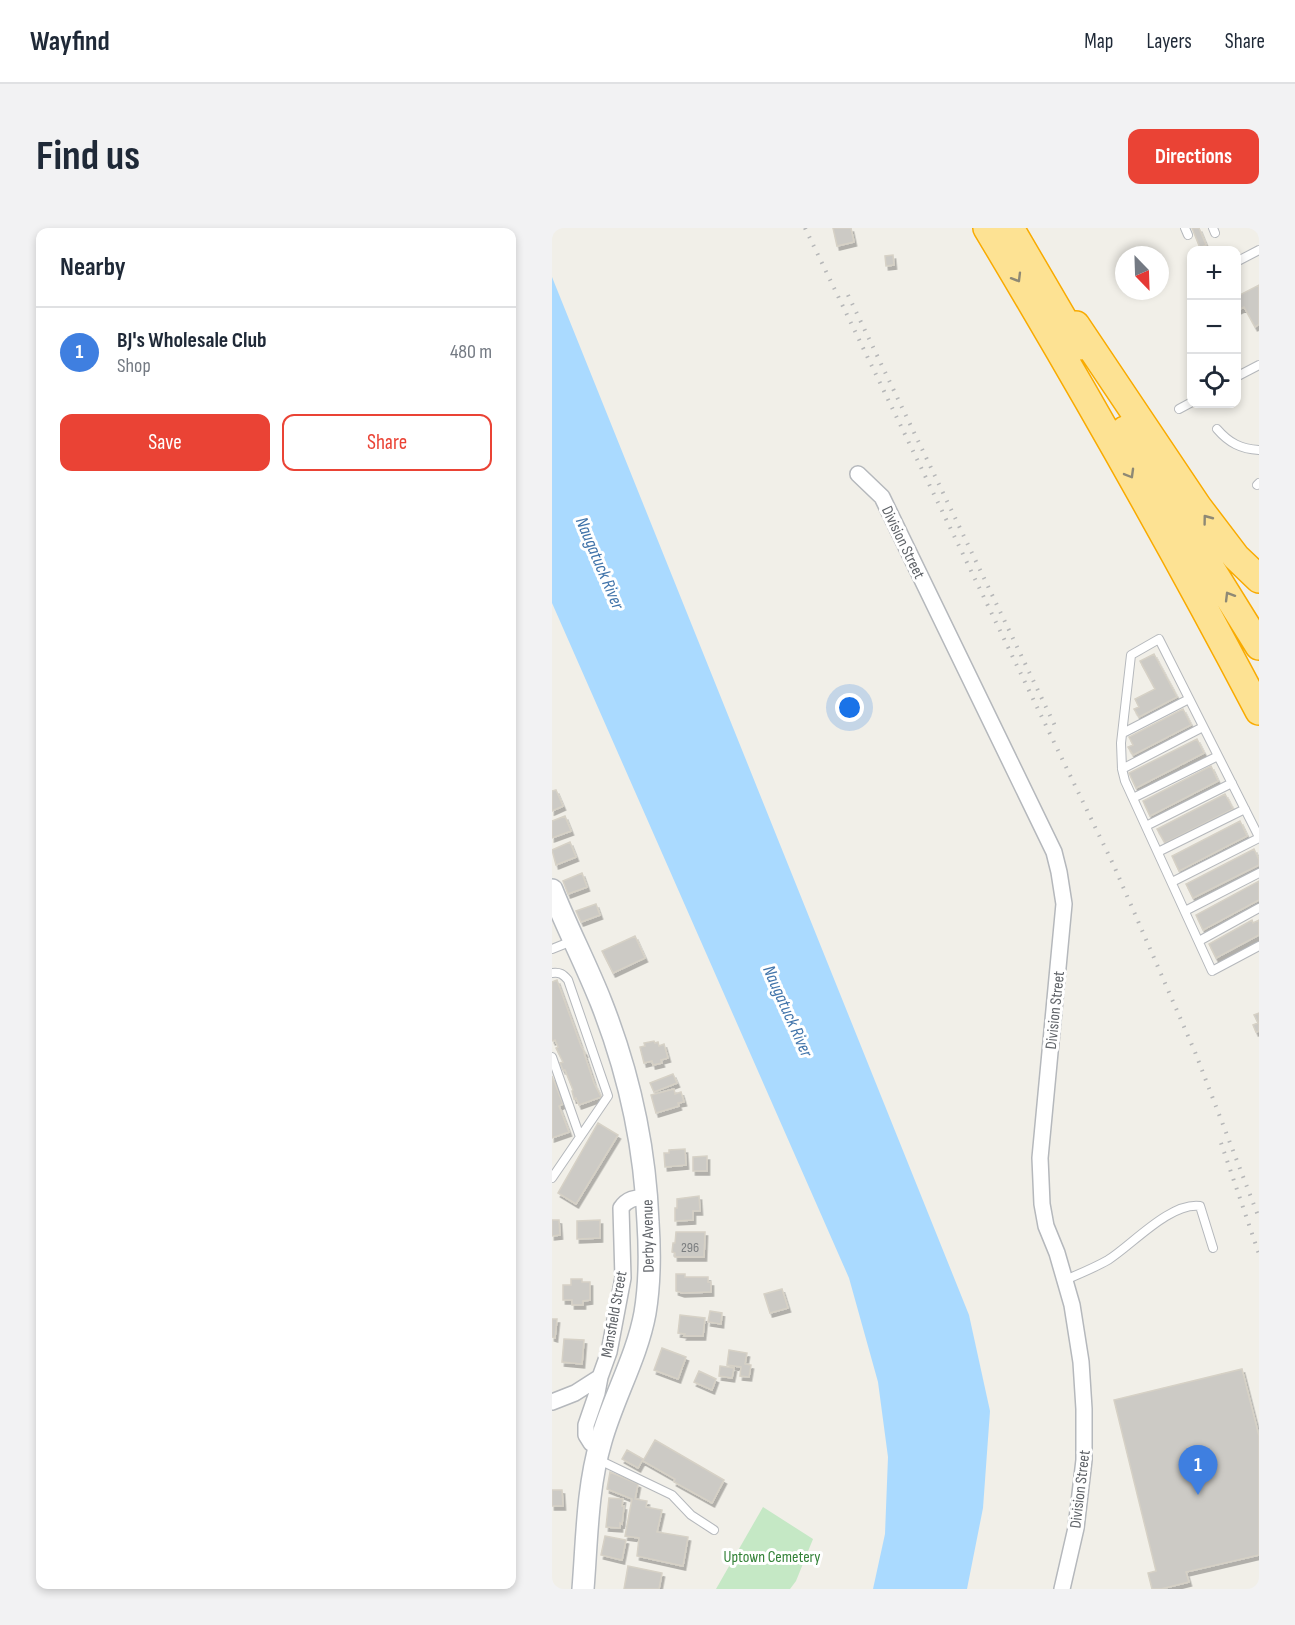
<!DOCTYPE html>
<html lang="en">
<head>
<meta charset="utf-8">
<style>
	body { margin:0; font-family:"Sofia Sans Condensed",sans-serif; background:#f2f2f3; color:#1f2937 }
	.controls { position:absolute; right:18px; top:18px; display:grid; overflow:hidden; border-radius:12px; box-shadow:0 3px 9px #0003 }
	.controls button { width:54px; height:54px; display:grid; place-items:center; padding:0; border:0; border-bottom:2px solid #e0e1e3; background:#fff; color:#1f2937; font:30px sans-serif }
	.compass { position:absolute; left:563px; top:18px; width:54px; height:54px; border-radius:50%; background:#fff; box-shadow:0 3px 9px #0003; rotate:157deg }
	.you { position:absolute; left:298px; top:480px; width:21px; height:21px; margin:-15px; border:4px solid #fff; border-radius:50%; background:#1a73e8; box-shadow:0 0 0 9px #1a73e833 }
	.badge { display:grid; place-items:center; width:39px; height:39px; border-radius:50%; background:#ea4335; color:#fff; font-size:20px; font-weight:700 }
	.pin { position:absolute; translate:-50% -50px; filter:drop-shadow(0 2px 3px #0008) }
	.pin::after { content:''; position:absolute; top:32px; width:21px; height:18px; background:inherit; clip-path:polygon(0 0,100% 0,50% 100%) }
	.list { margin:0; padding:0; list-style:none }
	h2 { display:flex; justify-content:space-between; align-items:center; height:78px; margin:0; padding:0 24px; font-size:26px }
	h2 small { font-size:20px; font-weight:400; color:#747a83 }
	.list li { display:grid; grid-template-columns:39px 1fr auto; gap:18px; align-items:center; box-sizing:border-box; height:90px; padding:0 24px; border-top:2px solid #e0e1e3 }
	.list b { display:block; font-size:22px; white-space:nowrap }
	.list p { margin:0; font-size:20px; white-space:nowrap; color:#747a83 }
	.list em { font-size:20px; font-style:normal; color:#747a83 }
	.actions { display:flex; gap:12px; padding:18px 24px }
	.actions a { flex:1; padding:14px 0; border:2px solid #ea4335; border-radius:12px; text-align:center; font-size:21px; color:#ea4335 }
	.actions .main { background:#ea4335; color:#fff }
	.icon { flex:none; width:33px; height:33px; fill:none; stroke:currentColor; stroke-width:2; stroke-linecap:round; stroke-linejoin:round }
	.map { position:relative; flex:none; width:707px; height:1361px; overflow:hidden; border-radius:12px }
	header { display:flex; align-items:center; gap:36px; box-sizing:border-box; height:84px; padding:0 30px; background:#fff; border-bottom:2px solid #e0e1e3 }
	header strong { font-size:28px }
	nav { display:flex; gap:33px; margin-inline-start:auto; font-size:21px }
	.intro { display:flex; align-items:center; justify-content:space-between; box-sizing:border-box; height:144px; padding:0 36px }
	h1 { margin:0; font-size:42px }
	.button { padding:15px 27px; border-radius:12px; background:#ea4335; color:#fff; font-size:21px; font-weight:700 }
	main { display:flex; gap:36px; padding:0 36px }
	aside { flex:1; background:#fff; border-radius:12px; box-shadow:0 3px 9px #0003 }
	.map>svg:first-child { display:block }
</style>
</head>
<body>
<header>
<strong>Wayfind</strong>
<nav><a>Map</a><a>Layers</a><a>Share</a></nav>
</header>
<div class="intro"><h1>Find us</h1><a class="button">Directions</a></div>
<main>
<aside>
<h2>Nearby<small></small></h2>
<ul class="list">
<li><span class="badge" style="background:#3f7fe0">1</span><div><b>BJ's Wholesale Club</b><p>Shop</p></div><em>480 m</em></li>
</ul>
<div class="actions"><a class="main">Save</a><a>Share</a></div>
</aside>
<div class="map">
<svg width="707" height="1361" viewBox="0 0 707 1361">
	<defs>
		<filter id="shadow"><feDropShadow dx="2.5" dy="4" stdDeviation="0" flood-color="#0004"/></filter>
	</defs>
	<rect width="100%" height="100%" fill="#f1efe8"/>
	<path fill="#c5e8c5" d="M211,1279L261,1311L244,1353L238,1361H164Z"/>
	<path fill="#aadaff" d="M0,49L417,1087L438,1183L431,1280L415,1361H321L333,1306L336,1229L326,1154L297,1050L0,375Z"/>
	<path fill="#cccac5" stroke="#d6d1c6" stroke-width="1.5" filter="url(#shadow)" d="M281,0H299L302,14L285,18Z
		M640,0H647L654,17L648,20Z
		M341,27L342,37L334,38L333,28Z
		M707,57V96L703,99L692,79L684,83V69Z
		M602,426L625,469L587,489L582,481L587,479L583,471L603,461L588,433Z
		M631,481L639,497L581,527L576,519L581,517L577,509Z
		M645,511L652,525L584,560L577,545Z
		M659,538L666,553L598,588L591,573Z
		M4,562L11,578L0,583V563Z
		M673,566L681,581L613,615L605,601Z
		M13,588L19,603L0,610V593Z
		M688,593L695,608L627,643L620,628Z
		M18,614L24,629L4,637L0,622Z
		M702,621L707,632V637L641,670L634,656Z
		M30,645L35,659L16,666L11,653Z
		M707,653V672L651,702L644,687Z
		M44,676L48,687L29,694L24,683Z
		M700,692L701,695L707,692V707L664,730L657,716Z
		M83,708L93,730L61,745L50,723Z
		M5,752L29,818L33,825H32L42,855L49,869L27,877L24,870L22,871L20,863L21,862L13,842H11L8,835L11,834L4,820L6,819L3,812L1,813L0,811V754Z
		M707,785V803L704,804L701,797L706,795L702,787Z
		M102,813L103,815L106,814L107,818L112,816L116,830L109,832L110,835L101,837L100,833L92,835L88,819L93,818L92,815Z
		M121,846L125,855L102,864L98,855Z
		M0,848L11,876L7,878L17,904L0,910Z
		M122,861L123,866L129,864L132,874L126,875L127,878L104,885L99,867Z
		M46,895L66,907L24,976L6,965Z
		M133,921L134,937L113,939L112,925H117V922Z
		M155,928V943H141V929Z
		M147,968L148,983H141V992L123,993V980H125V971Z
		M0,992H7L8,1007L0,1008Z
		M48,992V1010L25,1011V993Z
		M124,1004H153L152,1029H123V1025L120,1024L121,1015H123Z
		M124,1046H133V1049H156V1054H159V1064L130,1065L124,1063Z
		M19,1051H30V1054H38V1072L31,1073V1077H20V1072H11V1057H19Z
		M230,1061L236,1080L218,1085L212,1066Z
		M158,1083L170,1085L169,1096L156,1094Z
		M128,1087L153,1090L151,1108H132L133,1106L126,1105Z
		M0,1091H5L3,1110L0,1109Z
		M12,1111L32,1112L30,1136L10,1134Z
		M110,1120L134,1129L126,1151L102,1142Z
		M177,1122L195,1125L193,1136L199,1137L197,1149L188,1148L189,1139L175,1137Z
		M168,1138L182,1140L180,1150L167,1148Z
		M690,1141L707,1208V1327L634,1344L637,1354L609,1361H600L596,1345L604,1343L562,1172Z
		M147,1143L164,1151L160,1162L142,1154Z
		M103,1212L172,1252L160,1275L122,1254L123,1251L91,1233Z
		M75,1222L91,1231L86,1240L70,1231Z
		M58,1244L86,1256L83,1271L95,1273L94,1279L110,1282L105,1304L136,1309L131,1338L85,1328L87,1310L73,1308L80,1271L55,1261Z
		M0,1262H10L11,1278H0Z
		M57,1270L71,1271L70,1278H72L70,1296L68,1295V1300L54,1299Z
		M53,1308L74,1312L70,1332L49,1327Z
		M76,1338L110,1345L107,1361H72Z"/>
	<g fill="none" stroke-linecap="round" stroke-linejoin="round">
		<g stroke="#b5b8bc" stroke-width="10">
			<path id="lane" d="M633,0L636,7
				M661,0L663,5
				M684,34L707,22
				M684,149L707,137
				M627,181L640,174
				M665,201C677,215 689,221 707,222
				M705,257L707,255
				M571,505L637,471
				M570,541L651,499
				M581,570L666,528
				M594,598L680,555
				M707,609L607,411L579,427L569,515L570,541L573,553L660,743L707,718
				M606,624L693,581
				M620,654L707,610
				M633,683L707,645
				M647,713L707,680
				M0,721L20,713
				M0,745C8,744 11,746 16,752L56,868L0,950
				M0,829L28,909
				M513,1052C527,1046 542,1040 556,1032C580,1017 618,974 648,978L661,1020
				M45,1231L120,1267L139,1287L162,1302"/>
		</g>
		<g stroke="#b5b8bc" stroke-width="18">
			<path id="street" d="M306,246L330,269L502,624L507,644L512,676L488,930L490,976L494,998L505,1025L520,1077L529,1134L532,1181V1232L524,1300L510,1361
				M0,1174L23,1165L48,1149L57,1124L71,1050L69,980C76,970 83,970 95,969
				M47,1219L39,1215L34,1207V1197L45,1165L48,1149"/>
		</g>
		<g stroke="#b6babf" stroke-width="24">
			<path id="secondary" d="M0,662C15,700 34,736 49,774C77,845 93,918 96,994C98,1024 98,1055 93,1085C85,1129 61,1170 49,1213C35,1260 35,1312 31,1361"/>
		</g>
		<g stroke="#f9ab00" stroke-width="30">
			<path id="highway" d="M435,0C530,159 621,319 707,483
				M458,0L527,118
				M524,97L646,279L684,329L707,351
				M573,202L707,418"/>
		</g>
		<use href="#lane" stroke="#fff" stroke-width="8"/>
		<use href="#street" stroke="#fff" stroke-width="15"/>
		<use href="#secondary" stroke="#fff" stroke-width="21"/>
		<use href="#highway" stroke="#fde293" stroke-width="27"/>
		<path stroke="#b6b7b8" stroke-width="4" stroke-dasharray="1.5 8" stroke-linecap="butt" d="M253,0L562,638L643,824L707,990
			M296,67L505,502
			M669,915L707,1026"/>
	</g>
	<defs><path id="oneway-chevron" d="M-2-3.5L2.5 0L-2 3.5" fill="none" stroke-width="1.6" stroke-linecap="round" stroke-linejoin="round" transform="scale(1.5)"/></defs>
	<g stroke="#8e8975">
		<use href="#oneway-chevron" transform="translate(465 50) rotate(59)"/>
		<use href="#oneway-chevron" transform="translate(578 246) rotate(60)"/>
		<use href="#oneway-chevron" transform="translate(655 291) rotate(-127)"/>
		<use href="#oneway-chevron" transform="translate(677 368) rotate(-121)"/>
	</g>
	<g text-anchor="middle" stroke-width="6" stroke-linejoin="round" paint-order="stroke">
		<g font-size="14" fill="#7a7d7f">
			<text x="138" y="1024">296</text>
		</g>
		<g font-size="16" fill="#5f6368" stroke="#fff">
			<text transform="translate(352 314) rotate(64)" y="6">Division Street</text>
			<text transform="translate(502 782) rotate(-84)" y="6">Division Street</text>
			<text transform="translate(95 1008) rotate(-91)" y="6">Derby Avenue</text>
			<text transform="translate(61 1086) rotate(-80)" y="6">Mansfield Street</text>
			<text transform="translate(527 1261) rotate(-83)" y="6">Division Street</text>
		</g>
		<g font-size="16" fill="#348238" stroke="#fff">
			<text x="220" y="1334">Uptown Cemetery</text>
		</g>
		<g font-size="18" font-style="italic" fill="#4174aa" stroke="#fff">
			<text transform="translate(48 335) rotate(67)" y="6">Naugatuck River</text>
			<text transform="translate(236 783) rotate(66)" y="6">Naugatuck River</text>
		</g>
	</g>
</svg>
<div class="controls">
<button>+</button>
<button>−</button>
<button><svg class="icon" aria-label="locate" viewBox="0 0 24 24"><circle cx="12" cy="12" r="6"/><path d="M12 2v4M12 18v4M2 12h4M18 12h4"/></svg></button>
</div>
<svg class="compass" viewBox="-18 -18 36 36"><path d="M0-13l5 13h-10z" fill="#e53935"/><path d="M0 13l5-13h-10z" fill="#747a83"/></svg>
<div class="you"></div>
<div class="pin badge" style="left:646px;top:1267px;background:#3f7fe0">1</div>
</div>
</main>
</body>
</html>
